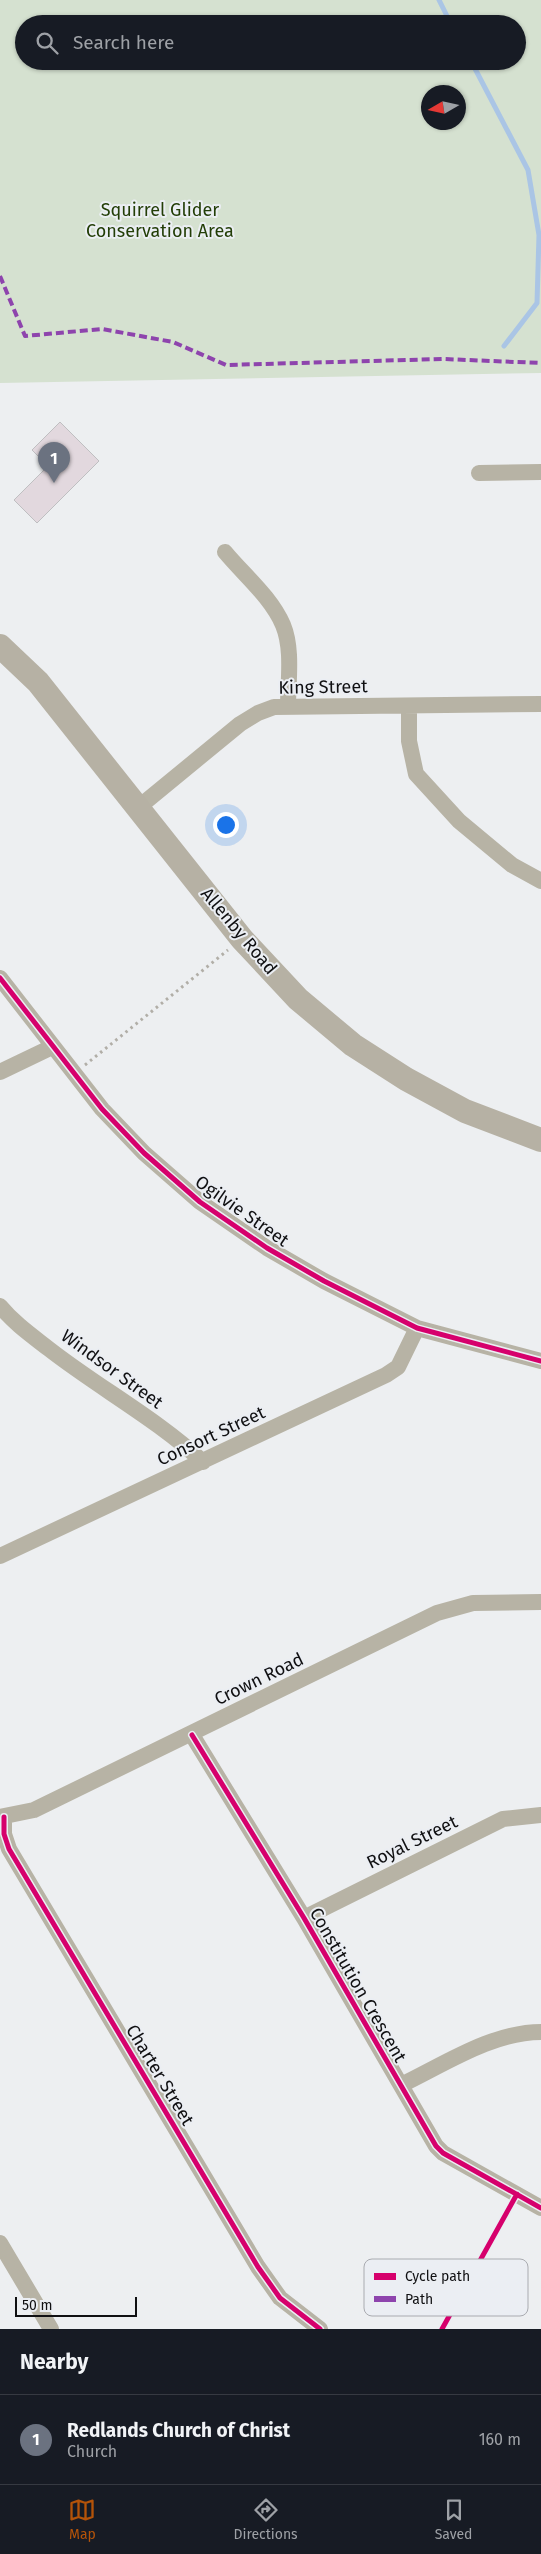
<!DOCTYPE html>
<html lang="en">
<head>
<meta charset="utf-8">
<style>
	body { margin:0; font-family:"Fira Sans",sans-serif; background:#20242c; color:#f1f3f6 }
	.compass { position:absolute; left:421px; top:85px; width:45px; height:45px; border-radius:50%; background:#171b24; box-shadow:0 1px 4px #0004; rotate:261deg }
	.scale { position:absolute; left:15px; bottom:12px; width:122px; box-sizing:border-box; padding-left:5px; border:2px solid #101012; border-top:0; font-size:14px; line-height:18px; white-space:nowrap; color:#101012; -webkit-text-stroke:4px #ebeef3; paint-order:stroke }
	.you { position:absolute; left:225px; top:824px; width:18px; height:18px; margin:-12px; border:4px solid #fff; border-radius:50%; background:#1a73e8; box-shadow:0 0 0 8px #1a73e833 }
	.badge { display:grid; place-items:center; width:32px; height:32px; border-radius:50%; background:#b45309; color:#fff; font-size:16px; font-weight:700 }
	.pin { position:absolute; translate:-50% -41px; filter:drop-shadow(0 1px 2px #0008) }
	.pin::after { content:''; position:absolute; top:26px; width:18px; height:15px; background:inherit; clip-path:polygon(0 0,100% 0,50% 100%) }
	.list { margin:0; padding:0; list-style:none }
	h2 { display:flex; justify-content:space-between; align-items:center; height:65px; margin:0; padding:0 20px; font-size:21px }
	h2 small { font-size:16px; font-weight:400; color:#9ea1a6 }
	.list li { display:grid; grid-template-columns:32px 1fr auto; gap:15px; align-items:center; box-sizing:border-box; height:90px; padding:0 20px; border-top:1px solid #363941 }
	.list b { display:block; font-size:19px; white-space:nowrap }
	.list p { margin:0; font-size:16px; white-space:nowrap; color:#9ea1a6 }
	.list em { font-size:16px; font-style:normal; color:#9ea1a6 }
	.icon { flex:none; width:28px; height:28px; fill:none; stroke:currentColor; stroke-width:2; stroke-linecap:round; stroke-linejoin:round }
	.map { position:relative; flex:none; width:541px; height:2329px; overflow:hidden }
	.search { position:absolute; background:#171b24; box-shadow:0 1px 4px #0004; left:15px; right:15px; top:15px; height:55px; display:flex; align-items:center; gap:12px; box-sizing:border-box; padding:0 18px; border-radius:28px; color:#9ea1a6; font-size:19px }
	.sheet { height:155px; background:#171b24 }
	nav { display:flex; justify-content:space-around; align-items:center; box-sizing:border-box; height:70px; border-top:1px solid #363941; background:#171b24; font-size:14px; color:#9ea1a6 }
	nav a { display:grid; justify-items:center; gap:2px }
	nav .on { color:#b45309 }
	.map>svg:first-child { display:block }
</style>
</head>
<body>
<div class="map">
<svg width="541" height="2329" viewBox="0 0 541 2329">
	<rect width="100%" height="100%" fill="#edeff1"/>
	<path fill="#d5e1d0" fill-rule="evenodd" d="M0,0H541V373L0,383ZM24,24H517V61H24ZM428,92H458V122H428Z"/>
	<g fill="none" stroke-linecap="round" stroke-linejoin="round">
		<path stroke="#aac5e5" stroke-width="5" d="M439,0L451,24
			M471,61L528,170L539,235L537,303L504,346"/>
	</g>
	<path fill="#e2d8de" stroke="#bfbfc1" d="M60,422L99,461L37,523L14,500L48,466L32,450Z"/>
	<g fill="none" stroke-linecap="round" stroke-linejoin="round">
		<path stroke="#b1aea7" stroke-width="3" stroke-dasharray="2.5 4" stroke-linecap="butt" d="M85,1065L228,950"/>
		<path stroke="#b7b3a5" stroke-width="16" d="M479,473L541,472
			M225,552C244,575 271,597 283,625C293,649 288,681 288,706
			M409,707V741L416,774L459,821L512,865L541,881
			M139,807L240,724L258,713L274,707L541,704
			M0,978L102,1109L144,1153L200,1202L267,1248L324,1281L417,1328L541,1361
			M0,1072L52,1047
			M0,1306C14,1323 31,1335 49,1349C99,1388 157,1419 203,1462
			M0,1556L386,1375L398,1367L417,1328
			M192,1735L304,1918L436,2146L443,2153L541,2208
			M0,1817L34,1810L437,1613L473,1603L541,1602
			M4,1817V1834L9,1849L258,2267L280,2298L320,2329
			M304,1918L503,1819L541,1815
			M401,2085C445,2064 492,2032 541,2032
			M0,2243L51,2329"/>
		<path stroke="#b6b1a4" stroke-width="24" d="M0,646L38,682L242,939L298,999L353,1045L406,1079L465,1111L541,1140"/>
		<path stroke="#8e44ad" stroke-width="4" stroke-dasharray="8 4" stroke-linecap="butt" d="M0,276L25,336L102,329L173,342L226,365L443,359L541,363"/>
		<g stroke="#ebeef3" stroke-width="8">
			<path id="cycleway" d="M0,978L102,1109L144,1153L200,1202L267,1248L324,1281L417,1328L541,1361
				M192,1735L304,1918L436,2146L443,2153L541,2208
				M4,1817V1834L9,1849L258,2267L280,2298L320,2329
				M442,2329L517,2194"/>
		</g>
		<use href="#cycleway" stroke="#d6006c" stroke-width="5"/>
	</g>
	<g text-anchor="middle" stroke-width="4" stroke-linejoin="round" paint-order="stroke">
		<g font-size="18" fill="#233e07" stroke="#ebeef3">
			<text x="160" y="216">Squirrel Glider<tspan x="160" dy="21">Conservation Area</tspan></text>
		</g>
		<g font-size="18" fill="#101012" stroke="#ebeef3">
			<text transform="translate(323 687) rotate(-1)" y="6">King Street</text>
			<text transform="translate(239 931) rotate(50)" y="6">Allenby Road</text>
			<text transform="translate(242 1211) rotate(35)" y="6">Ogilvie Street</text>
			<text transform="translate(112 1369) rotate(36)" y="6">Windsor Street</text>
			<text transform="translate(211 1436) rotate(-25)" y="6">Consort Street</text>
			<text transform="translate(259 1679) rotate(-26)" y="6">Crown Road</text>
			<text transform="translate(412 1842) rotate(-26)" y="6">Royal Street</text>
			<text transform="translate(358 1985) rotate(60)" y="6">Constitution Crescent</text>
			<text transform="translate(160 2075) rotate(59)" y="6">Charter Street</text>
		</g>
	</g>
	<rect x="364" y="2259" width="164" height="57" rx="8" fill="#ebeef3" stroke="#a9abb0" stroke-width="1"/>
	<rect x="374" y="2273" width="22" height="7" fill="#d6006c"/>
	<rect x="374" y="2296" width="22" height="6" fill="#8e44ad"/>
	<g font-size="14" fill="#101012">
		<text x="405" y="2281">Cycle path</text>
		<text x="405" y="2304">Path</text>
	</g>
</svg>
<svg class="compass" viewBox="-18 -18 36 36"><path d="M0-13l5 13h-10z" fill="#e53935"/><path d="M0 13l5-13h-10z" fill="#9ea1a6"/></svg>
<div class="scale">50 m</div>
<div class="you"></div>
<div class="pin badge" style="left:54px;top:483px;background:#6b7280">1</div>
<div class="search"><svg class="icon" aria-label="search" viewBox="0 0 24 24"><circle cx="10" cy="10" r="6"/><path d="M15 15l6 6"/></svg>Search here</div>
</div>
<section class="sheet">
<h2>Nearby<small></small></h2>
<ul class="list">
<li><span class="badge" style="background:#6b7280">1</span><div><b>Redlands Church of Christ</b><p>Church</p></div><em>160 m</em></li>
</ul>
</section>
<nav>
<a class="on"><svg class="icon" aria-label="map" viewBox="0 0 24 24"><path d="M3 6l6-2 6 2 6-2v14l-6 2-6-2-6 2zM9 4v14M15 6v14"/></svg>Map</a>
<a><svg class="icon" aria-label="directions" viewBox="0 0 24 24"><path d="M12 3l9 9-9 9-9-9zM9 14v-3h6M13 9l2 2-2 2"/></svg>Directions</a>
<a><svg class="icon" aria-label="saved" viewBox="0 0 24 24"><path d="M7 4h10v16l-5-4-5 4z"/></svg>Saved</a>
</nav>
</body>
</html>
